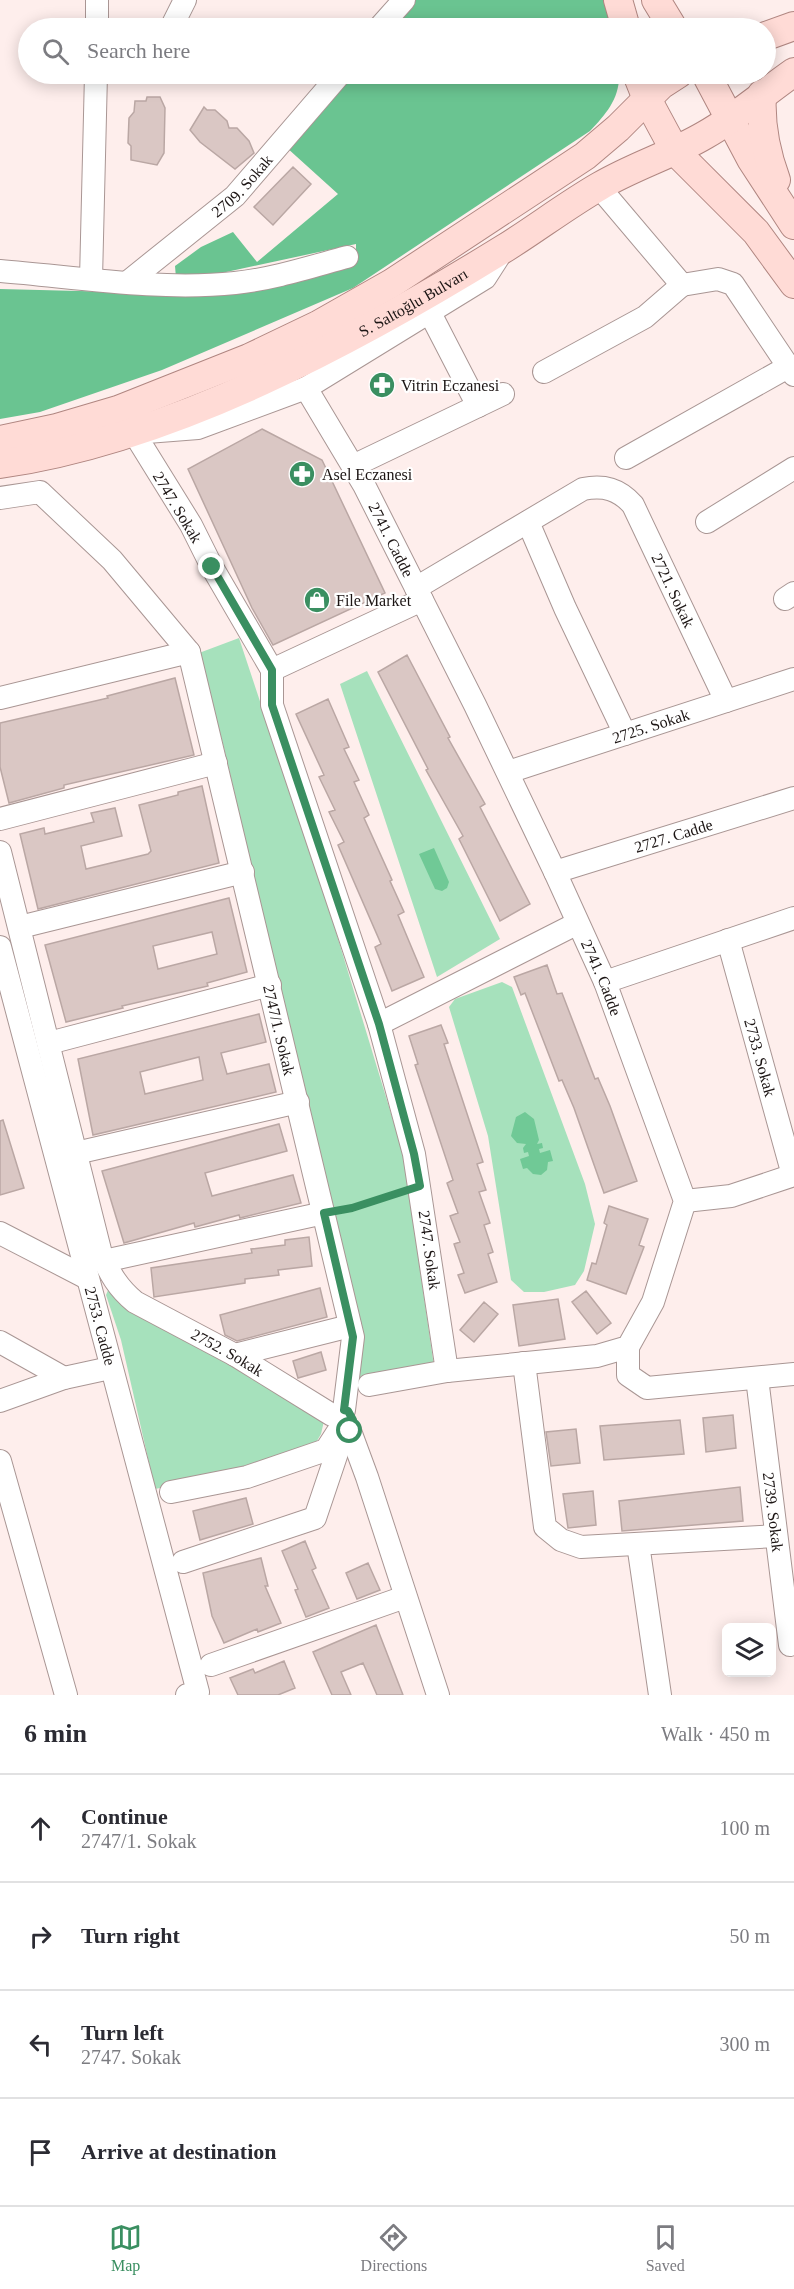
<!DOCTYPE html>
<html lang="en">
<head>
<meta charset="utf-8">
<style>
	body { margin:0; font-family:Georgia,serif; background:#f7f7f7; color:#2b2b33 }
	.controls { position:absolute; right:18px; bottom:18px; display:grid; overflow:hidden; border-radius:9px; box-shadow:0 3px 15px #0003 }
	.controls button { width:54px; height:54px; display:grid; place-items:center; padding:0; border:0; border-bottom:2px solid #e1e1e2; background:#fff; color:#2b2b33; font:30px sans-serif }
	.stop { position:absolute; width:18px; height:18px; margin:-14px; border:4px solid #3a8f61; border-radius:50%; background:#fff }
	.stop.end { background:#3a8f61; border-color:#fff; box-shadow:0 2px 6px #0008 }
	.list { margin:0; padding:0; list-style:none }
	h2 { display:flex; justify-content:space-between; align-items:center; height:78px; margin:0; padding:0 24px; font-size:26px }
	h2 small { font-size:20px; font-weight:400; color:#7c7c81 }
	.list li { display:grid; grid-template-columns:39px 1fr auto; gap:18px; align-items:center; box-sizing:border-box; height:108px; padding:0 24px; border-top:2px solid #e1e1e2 }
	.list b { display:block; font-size:22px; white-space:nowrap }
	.list p { margin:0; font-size:20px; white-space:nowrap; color:#7c7c81 }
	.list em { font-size:20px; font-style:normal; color:#7c7c81 }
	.icon { flex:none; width:33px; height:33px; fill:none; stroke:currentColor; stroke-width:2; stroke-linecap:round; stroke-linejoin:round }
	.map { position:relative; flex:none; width:794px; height:1695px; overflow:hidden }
	.search { position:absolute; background:#fff; box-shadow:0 3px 15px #0003; left:18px; right:18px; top:18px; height:66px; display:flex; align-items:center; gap:15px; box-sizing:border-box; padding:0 21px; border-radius:33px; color:#7c7c81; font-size:22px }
	.sheet { height:510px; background:#fff }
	nav { display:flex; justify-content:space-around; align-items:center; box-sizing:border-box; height:84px; border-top:2px solid #e1e1e2; background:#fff; font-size:16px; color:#7c7c81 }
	nav a { display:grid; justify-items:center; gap:3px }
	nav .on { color:#3a8f61 }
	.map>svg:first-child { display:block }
</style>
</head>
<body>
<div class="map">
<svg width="794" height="1695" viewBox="0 0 794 1695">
	<rect width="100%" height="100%" fill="#feeeec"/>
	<path fill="#a6e1bc" d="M239,638L332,919L403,1153L434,1366L357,1380L361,1338L224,748L199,653Z
		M367,671L500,939L437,977L340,684Z
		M502,982L512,987L585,1184L595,1224L584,1271L575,1285L544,1292H524L511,1280L488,1136L449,1007L455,999Z
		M109,1288L324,1421L321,1434L314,1446L268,1466L155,1489L121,1340L106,1295Z"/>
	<path fill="#6ac491" d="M411,0H606L613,28H387Z
		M349,74H619C620,98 606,114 590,131L353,288L162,370L40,412L0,419V289L158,293L356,261V244L194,279L176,278L175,266L201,247L233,232L257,262L338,194L286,147Z"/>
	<path fill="#70c996" d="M434,848L449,882L447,888L442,891L435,889L419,854Z
		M525,1112L534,1119L539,1140L537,1144L542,1143L543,1148L539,1149L540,1153L550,1150L553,1161L548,1162L547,1170L541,1175L533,1174L527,1168L523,1169L520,1159L529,1156L528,1152L524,1153L523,1148L526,1144L517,1143L511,1136L516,1117Z"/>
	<path fill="#dac7c4" stroke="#baa7a4" stroke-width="1.5" fill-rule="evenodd" d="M147,97H160L165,108L164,153L157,165L131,160V146L128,143L129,118L134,112L135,101H146Z
		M204,107L207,110H215L227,121L229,128H237L249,141L254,153L235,169L200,142L190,130Z
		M293,167L311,184L273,225L254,207Z
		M262,429L322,460L385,593L273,645L252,608L188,469Z
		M407,655L450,737L448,738L485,804L480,807L530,904L500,921L459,839L463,836L426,770L428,769L378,672Z
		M175,678L194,755L64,785V788L9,803L0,767V723L108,698L107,696Z
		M328,699L349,747L344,749L359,780L354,782L369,815L364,818L392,880L390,881L404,912L398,915L424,977L392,991L375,947L381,944L338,845L344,842L329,812L335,810L319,777L324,775L296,714Z
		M202,786L219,863L38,909L20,834L44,828L45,834L94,822L91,813L115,808L122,836L81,846L86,869L148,854L151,851L139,805L178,795V792Z
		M229,898L247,972L207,983L208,986L122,1006L123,1008L66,1022L45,945ZM212,932L217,954L158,969L153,946Z
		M547,965L557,994L562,993L595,1079L598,1078L610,1106L637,1181L604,1193L574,1108L562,1080L559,1081L525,993L521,995L514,977Z
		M259,1014L266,1042L221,1053L227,1074L269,1064L276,1092L93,1135L78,1059ZM199,1057L203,1080L145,1094L140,1072Z
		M441,1025L448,1043L444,1044L483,1162L477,1164L486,1190L479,1192L490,1223L484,1225L493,1252L488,1254L497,1282L465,1293L458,1275L464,1273L454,1244L460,1242L450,1216L458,1213L447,1183L453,1180L415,1065L418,1064L409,1036Z
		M3,1120L24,1188L0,1195V1121Z
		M279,1124L287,1151L205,1173L212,1196L293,1175L301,1203L240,1218L239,1215L195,1227L194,1223L124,1243L102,1171Z
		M609,1206L648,1219L639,1245L644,1247L626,1294L587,1280L592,1263L596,1264L607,1225L604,1223Z
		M309,1237L312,1266L278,1270L279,1275L245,1279V1283L154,1297L151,1268L252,1253L251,1249L285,1245V1240Z
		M320,1288L327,1317L237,1341L225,1335L220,1315Z
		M586,1291L611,1323L597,1334L572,1302Z
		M558,1299L565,1339L519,1346L513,1305Z
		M484,1302L498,1314L474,1342L460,1330Z
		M321,1352L326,1370L298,1378L293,1361Z
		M733,1415L736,1448L706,1452L703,1418Z
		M680,1420L684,1454L604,1460L600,1426Z
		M576,1429L580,1463L551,1466L546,1432Z
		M740,1487L743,1521L622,1531L619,1501Z
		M593,1491L596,1525L568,1528L563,1494Z
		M246,1498L253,1524L200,1540L193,1511Z
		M305,1541L316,1568L312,1570L329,1608L306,1617L295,1590L298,1589L282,1551Z
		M261,1558L268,1586H265L281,1623L258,1632L257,1629L224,1643L212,1616L203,1573Z
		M368,1563L380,1590L357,1599L346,1573Z
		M376,1625L403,1695H377L363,1663L341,1672L351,1695H332L313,1652Z
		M284,1661L295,1688L278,1695H238L230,1678L253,1669L255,1673Z"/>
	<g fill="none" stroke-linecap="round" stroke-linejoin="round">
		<g stroke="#a99694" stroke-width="24">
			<g id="minor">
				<path d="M97,28V0"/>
				<path d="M171,28L185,0"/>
				<path d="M379,28L404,0"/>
				<path d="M599,187L682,285"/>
				<path d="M0,271C75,277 159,291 235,283C273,279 310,267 347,257"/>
				<path d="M91,279L96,74"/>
				<path id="s1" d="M129,281L235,196L340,74"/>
				<path d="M682,285L718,279L733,284L794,375"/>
				<path d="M430,313L478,406"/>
				<path d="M544,372L645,317L682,285"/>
				<path id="s2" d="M306,388L364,485L475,705L555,872L605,982L685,1201L653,1302L628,1347L597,1356L447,1371L369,1385"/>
				<path d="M626,458L788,367"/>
				<path d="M353,466L503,394"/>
				<path id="s3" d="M0,498L40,492L112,560L189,652L353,1337L344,1410"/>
				<path d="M528,522L565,608L625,734"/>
				<path d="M707,522L794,468"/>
				<path id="s4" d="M416,588L583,489C604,485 619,489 633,505L726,701"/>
				<path d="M785,599L794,593"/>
				<path d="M272,670L422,600"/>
				<path d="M0,698L189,652"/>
				<path id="s5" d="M508,772L794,679"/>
				<path d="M0,819L216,763"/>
				<path id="s6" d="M0,852L101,1254C110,1274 118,1288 135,1302L235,1355L332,1415"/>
				<path id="s7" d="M555,872L794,798"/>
				<path d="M20,927L243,872"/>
				<path id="s8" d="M728,940L793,1175"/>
				<path id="s9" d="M0,947L198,1692L187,1695"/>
				<path d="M605,982L794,918"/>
				<path d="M379,1024L576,924"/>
				<path d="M49,1043L270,985"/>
				<path d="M76,1153L298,1102"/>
				<path d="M685,1201L731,1196L794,1175"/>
				<path d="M0,1233L87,1278"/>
				<path d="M104,1261L324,1213"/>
				<path d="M0,1342L64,1378"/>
				<path d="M628,1347V1375L647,1388L794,1374"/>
				<path d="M235,1355L350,1326"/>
				<path d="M524,1363L545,1527L561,1540L581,1547L776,1536"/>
				<path d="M447,1371L414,1154L379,1024L272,705V670L212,567L191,525L134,433L198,428L306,388L485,278L503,250"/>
				<path id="s10" d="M757,1378L790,1645"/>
				<path d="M0,1401L64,1378L110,1368"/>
				<path d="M350,1431L367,1477L438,1695"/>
				<path d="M0,1461L66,1695"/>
				<path d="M171,1492L247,1477L326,1450L337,1433"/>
				<path d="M638,1544L660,1695"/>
				<path d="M183,1562L315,1518L343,1435"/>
				<path d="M211,1665L405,1597"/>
			</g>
		</g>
		<g stroke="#b08681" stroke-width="30">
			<g id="major">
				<path d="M618,0L626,28"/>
				<path d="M656,0L673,28"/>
				<path d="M766,36L794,26"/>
				<path d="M637,74L647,99L675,151L756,232L794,284"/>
				<path d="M706,74L751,159L794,225"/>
				<path d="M762,94C760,124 766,153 776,180"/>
				<path d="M0,440L57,428L118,410L249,358L318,325L392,283L585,156L618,128L661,85L678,74"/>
				<path id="s11" d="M0,464C174,439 356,340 505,248C537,228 567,205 600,186C634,166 671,155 705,135C737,117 764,93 794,72"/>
			</g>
		</g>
		<path stroke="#968a89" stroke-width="2" stroke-dasharray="6 3" stroke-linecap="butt" d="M341,1210L402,1191"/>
		<use href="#minor" stroke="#fff" stroke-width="22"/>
		<use href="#major" stroke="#ffdbd6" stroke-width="28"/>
	</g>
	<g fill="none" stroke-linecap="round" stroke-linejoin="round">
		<path stroke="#3a8f61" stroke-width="8" d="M212,567L272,670V705L379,1024L414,1154L420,1186L352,1208L324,1213L353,1337L344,1410L348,1411L353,1420L350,1431"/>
	</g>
	<defs>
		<g id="pharmacy-disc" transform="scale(1.35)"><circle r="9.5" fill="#3a8f61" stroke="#fff"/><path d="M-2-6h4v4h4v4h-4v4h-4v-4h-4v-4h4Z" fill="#fff"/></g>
		<g id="shop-disc" transform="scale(1.35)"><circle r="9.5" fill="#3a8f61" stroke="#fff"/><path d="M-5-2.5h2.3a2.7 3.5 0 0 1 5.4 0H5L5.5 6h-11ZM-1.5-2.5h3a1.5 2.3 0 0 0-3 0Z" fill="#fff"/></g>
	</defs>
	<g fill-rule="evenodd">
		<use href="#pharmacy-disc" x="382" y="385"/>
		<use href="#pharmacy-disc" x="302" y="474"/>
		<use href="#shop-disc" x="317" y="600"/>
	</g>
	<g text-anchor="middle" stroke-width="4.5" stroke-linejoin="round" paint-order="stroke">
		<g font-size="16" fill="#1c1514" stroke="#fff">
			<text dy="6" stroke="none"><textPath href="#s1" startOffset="148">2709. Sokak</textPath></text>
			<text dy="6" stroke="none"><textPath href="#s11" startOffset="446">S. Saltoğlu Bulvarı</textPath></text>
			<text transform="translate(178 507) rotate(59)" y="6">2747. Sokak</text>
			<text dy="6" stroke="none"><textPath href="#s2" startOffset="174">2741. Cadde</textPath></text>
			<text dy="6" stroke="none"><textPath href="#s4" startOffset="344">2721. Sokak</textPath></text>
			<text dy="6" stroke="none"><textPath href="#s5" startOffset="150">2725. Sokak</textPath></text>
			<text dy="6" stroke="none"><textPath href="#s7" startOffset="124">2727. Cadde</textPath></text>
			<text dy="6" stroke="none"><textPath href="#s2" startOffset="660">2741. Cadde</textPath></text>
			<text dy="6" stroke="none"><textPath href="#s3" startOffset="648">2747/1. Sokak</textPath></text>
			<text dy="6" stroke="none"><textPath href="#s8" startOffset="122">2733. Sokak</textPath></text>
			<text transform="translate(430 1250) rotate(82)" y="6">2747. Sokak</text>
			<text dy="6" stroke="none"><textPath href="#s9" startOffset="392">2753. Cadde</textPath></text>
			<text dy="6" stroke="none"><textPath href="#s6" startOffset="579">2752. Sokak</textPath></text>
			<text dy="6" stroke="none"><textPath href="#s10" startOffset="135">2739. Sokak</textPath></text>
		</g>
		<g font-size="16" fill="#1c1514" stroke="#fff" text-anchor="start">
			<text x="401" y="391">Vitrin Eczanesi</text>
			<text x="322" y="480">Asel Eczanesi</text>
			<text x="336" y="606">File Market</text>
		</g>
	</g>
</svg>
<div class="controls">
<button><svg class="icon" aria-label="layers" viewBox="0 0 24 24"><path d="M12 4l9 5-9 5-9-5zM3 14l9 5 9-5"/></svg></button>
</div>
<div class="stop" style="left:350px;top:1431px"></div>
<div class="stop end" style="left:212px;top:567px"></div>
<div class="search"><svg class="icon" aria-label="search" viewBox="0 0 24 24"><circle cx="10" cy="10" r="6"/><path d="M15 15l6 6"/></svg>Search here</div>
</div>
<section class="sheet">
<h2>6 min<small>Walk · 450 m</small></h2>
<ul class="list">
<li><svg class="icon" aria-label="ahead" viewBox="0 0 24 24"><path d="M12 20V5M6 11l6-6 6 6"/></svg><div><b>Continue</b><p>2747/1. Sokak</p></div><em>100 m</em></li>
<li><svg class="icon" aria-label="right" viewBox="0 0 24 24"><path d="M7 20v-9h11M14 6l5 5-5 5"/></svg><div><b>Turn right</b></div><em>50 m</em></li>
<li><svg class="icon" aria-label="left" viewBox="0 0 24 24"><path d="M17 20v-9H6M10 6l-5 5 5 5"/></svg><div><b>Turn left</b><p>2747. Sokak</p></div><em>300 m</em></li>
<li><svg class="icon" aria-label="arrive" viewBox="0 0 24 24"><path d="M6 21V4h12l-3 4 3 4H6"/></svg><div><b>Arrive at destination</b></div></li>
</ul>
</section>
<nav>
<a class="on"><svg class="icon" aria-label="map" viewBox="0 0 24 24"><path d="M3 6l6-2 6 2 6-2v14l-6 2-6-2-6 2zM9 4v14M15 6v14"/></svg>Map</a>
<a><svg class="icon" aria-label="directions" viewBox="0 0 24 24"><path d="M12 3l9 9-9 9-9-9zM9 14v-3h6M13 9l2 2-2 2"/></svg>Directions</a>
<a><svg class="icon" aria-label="saved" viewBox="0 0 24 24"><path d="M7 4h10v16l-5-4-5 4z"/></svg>Saved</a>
</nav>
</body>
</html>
